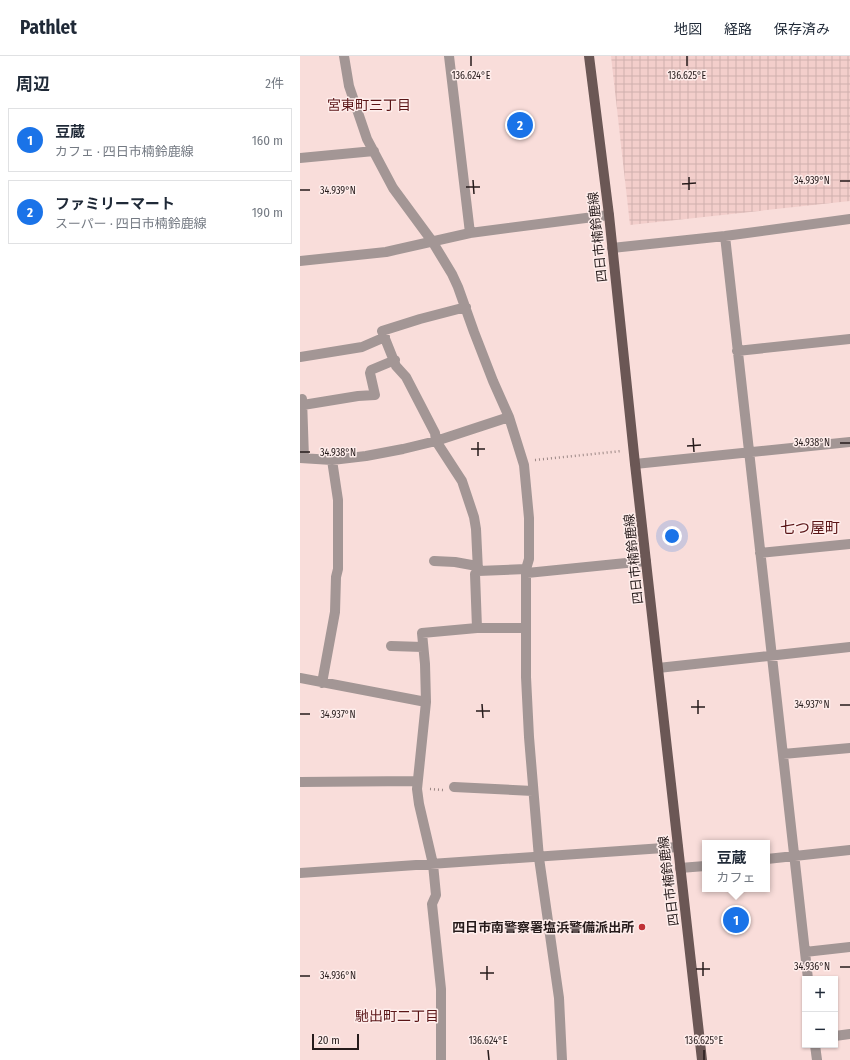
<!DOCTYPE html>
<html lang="ja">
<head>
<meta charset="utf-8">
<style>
	body { margin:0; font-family:"Fira Sans Condensed","Noto Sans JP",sans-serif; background:#f6f6f7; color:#1f2937 }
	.controls { position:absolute; right:12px; bottom:12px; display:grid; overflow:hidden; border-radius:0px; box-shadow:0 1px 3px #0004 }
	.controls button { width:36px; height:36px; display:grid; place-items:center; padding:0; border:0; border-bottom:1px solid #e0e1e3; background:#fff; color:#1f2937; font:20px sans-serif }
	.scale { position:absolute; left:12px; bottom:10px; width:47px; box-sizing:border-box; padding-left:4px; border:2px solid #261b1b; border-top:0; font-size:11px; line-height:14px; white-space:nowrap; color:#261b1b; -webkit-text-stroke:3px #feedeb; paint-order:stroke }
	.you { position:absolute; left:372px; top:480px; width:14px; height:14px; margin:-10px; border:3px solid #fff; border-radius:50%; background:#1a73e8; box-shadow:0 0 0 6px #1a73e833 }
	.badge { display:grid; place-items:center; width:26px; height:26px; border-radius:50%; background:#1a73e8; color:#fff; font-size:13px; font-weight:700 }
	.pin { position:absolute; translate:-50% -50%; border:2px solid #fff; box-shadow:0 1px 4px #0006 }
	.popup { position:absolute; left:402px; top:784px; width:68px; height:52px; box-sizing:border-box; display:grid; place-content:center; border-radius:0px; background:#fff; filter:drop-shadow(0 1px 3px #0005); font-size:13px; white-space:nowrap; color:#747a83 }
	.popup b { font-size:15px; color:#1f2937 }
	.popup::after { content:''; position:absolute; left:50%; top:100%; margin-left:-8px; border:8px solid transparent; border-top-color:#fff }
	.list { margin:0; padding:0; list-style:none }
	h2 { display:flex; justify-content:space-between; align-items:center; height:52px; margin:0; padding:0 16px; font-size:17px }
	h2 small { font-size:13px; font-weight:400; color:#747a83 }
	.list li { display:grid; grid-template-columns:26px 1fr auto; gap:12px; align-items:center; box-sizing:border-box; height:64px; margin:0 8px 8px; padding:0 8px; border:1px solid #e0e1e3; border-radius:0px }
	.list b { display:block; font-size:15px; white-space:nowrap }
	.list p { margin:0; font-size:13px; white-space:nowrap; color:#747a83 }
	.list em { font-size:13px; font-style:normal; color:#747a83 }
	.map { position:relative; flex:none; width:550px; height:1004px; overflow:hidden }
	header { display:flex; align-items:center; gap:24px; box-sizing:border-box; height:56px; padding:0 20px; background:#fff; border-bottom:1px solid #e0e1e3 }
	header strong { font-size:19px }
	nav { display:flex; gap:22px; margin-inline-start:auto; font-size:14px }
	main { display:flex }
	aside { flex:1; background:#fff }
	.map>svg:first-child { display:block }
</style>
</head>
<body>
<header>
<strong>Pathlet</strong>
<nav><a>地図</a><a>経路</a><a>保存済み</a></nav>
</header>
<main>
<aside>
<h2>周辺<small>2件</small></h2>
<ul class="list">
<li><span class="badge">1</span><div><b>豆蔵</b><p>カフェ · 四日市楠鈴鹿線</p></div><em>160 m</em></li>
<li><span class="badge">2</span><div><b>ファミリーマート</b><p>スーパー · 四日市楠鈴鹿線</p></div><em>190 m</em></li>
</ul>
</aside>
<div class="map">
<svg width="550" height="1004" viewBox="0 0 550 1004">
	<defs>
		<pattern id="industrial-grid" width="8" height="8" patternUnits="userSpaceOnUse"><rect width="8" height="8" fill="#f3cecb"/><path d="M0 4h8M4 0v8" fill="none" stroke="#d0b0ae"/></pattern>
	</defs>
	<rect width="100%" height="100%" fill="#f9ddda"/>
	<path fill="url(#industrial-grid)" d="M311,0H550V145L330,169Z"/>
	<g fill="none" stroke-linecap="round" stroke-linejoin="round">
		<path stroke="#9b8785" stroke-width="2.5" stroke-dasharray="1 3" stroke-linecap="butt" d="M235,404L322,395
			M130,733L143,734"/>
		<path stroke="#a39695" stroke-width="10" d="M44,0L49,30L67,83L93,132L132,185L152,218L158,231L174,276L193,325L209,361L224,409L229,462V503L226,513V621L229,681L239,802L259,942L262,1004
			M149,0L170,177
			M0,102L74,95
			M425,180L508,923
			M312,192L425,180L550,163
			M0,205L86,196L170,177L309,159
			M166,251L120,263L82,275L96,310L106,321L135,377L136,385L162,425L174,461L176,473L178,515
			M437,295L550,283
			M0,301L62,291L85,281
			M2,343L4,402
			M3,349L58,340L75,339L70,317L71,314L95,304
			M0,402L32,404L66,400L103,393L136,385L209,361
			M335,408L550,386
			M460,497L550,488
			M134,505L155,506L177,510
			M227,517L346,505
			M177,572L175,518L178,515L226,513
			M91,590L123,591
			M358,612L550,591
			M0,622L126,646L125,608L122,577L177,572H226
			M22,627L35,556L36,521L38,513V444L32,404
			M126,646L117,733L119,748L133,808L136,839L132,848L141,933V1004
			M483,698L550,692
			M0,726L117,725
			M154,731L233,735
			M467,803L550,794
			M380,812L405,810
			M0,817L378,791
			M505,896L550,891
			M535,980L550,978
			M515,989L517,1004"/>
		<path stroke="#6b5755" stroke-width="10" d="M289,0L309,159L335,408L402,1004"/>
	</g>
	<path fill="none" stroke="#261b1b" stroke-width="1.5" d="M171,0V10M387,0V10M389,121V134M173,124L174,138M540,125H550M382,128L396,127M166,131H180M0,134H10M393,382L394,396M178,386V400M540,387H550M387,390L401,389M171,393H185M0,396H10M398,644V658M182,648L183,662M540,649H550M391,651H405M176,655H190M0,658H10M403,906V920M187,910V924M540,911H550M396,913H410M180,917H194M0,920H10M188,994L189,1004M404,994V1004"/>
	<circle fill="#c03136" stroke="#feedeb" stroke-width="1.5" cx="342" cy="871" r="4"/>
	<g text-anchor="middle" stroke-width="3" stroke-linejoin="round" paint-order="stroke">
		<g font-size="13" fill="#261b1b" stroke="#feedeb">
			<text transform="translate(297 181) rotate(-96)" y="5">四日市楠鈴鹿線</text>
			<text transform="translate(333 503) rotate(-96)" y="5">四日市楠鈴鹿線</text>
			<text transform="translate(368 825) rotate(-97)" y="5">四日市楠鈴鹿線</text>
		</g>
		<g font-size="13" font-weight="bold" fill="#261b1b" stroke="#feedeb" text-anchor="end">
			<text x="334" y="876">四日市南警察署塩浜警備派出所</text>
		</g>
		<g font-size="14" fill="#5a1517" stroke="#feedeb">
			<text x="69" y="54">宮東町三丁目</text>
			<text x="97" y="965">馳出町二丁目</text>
		</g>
		<g font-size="15" fill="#5a1517" stroke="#feedeb">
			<text x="510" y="477">七つ屋町</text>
		</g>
	</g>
	<g font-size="10" text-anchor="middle" fill="#261b1b" stroke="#feedeb" stroke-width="3" stroke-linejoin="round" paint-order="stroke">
		<text x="171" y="23">136.624°E</text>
		<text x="387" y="23">136.625°E</text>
		<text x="512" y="128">34.939°N</text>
		<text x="38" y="138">34.939°N</text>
		<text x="512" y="390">34.938°N</text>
		<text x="38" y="400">34.938°N</text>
		<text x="512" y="652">34.937°N</text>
		<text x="38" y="662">34.937°N</text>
		<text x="512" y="914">34.936°N</text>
		<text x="38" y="923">34.936°N</text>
		<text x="188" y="988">136.624°E</text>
		<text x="404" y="988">136.625°E</text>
	</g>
</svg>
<div class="controls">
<button>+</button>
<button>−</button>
</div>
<div class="scale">20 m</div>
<div class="you"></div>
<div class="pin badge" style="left:436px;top:864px">1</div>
<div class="popup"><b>豆蔵</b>カフェ</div>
<div class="pin badge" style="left:220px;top:69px">2</div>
</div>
</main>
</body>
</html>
